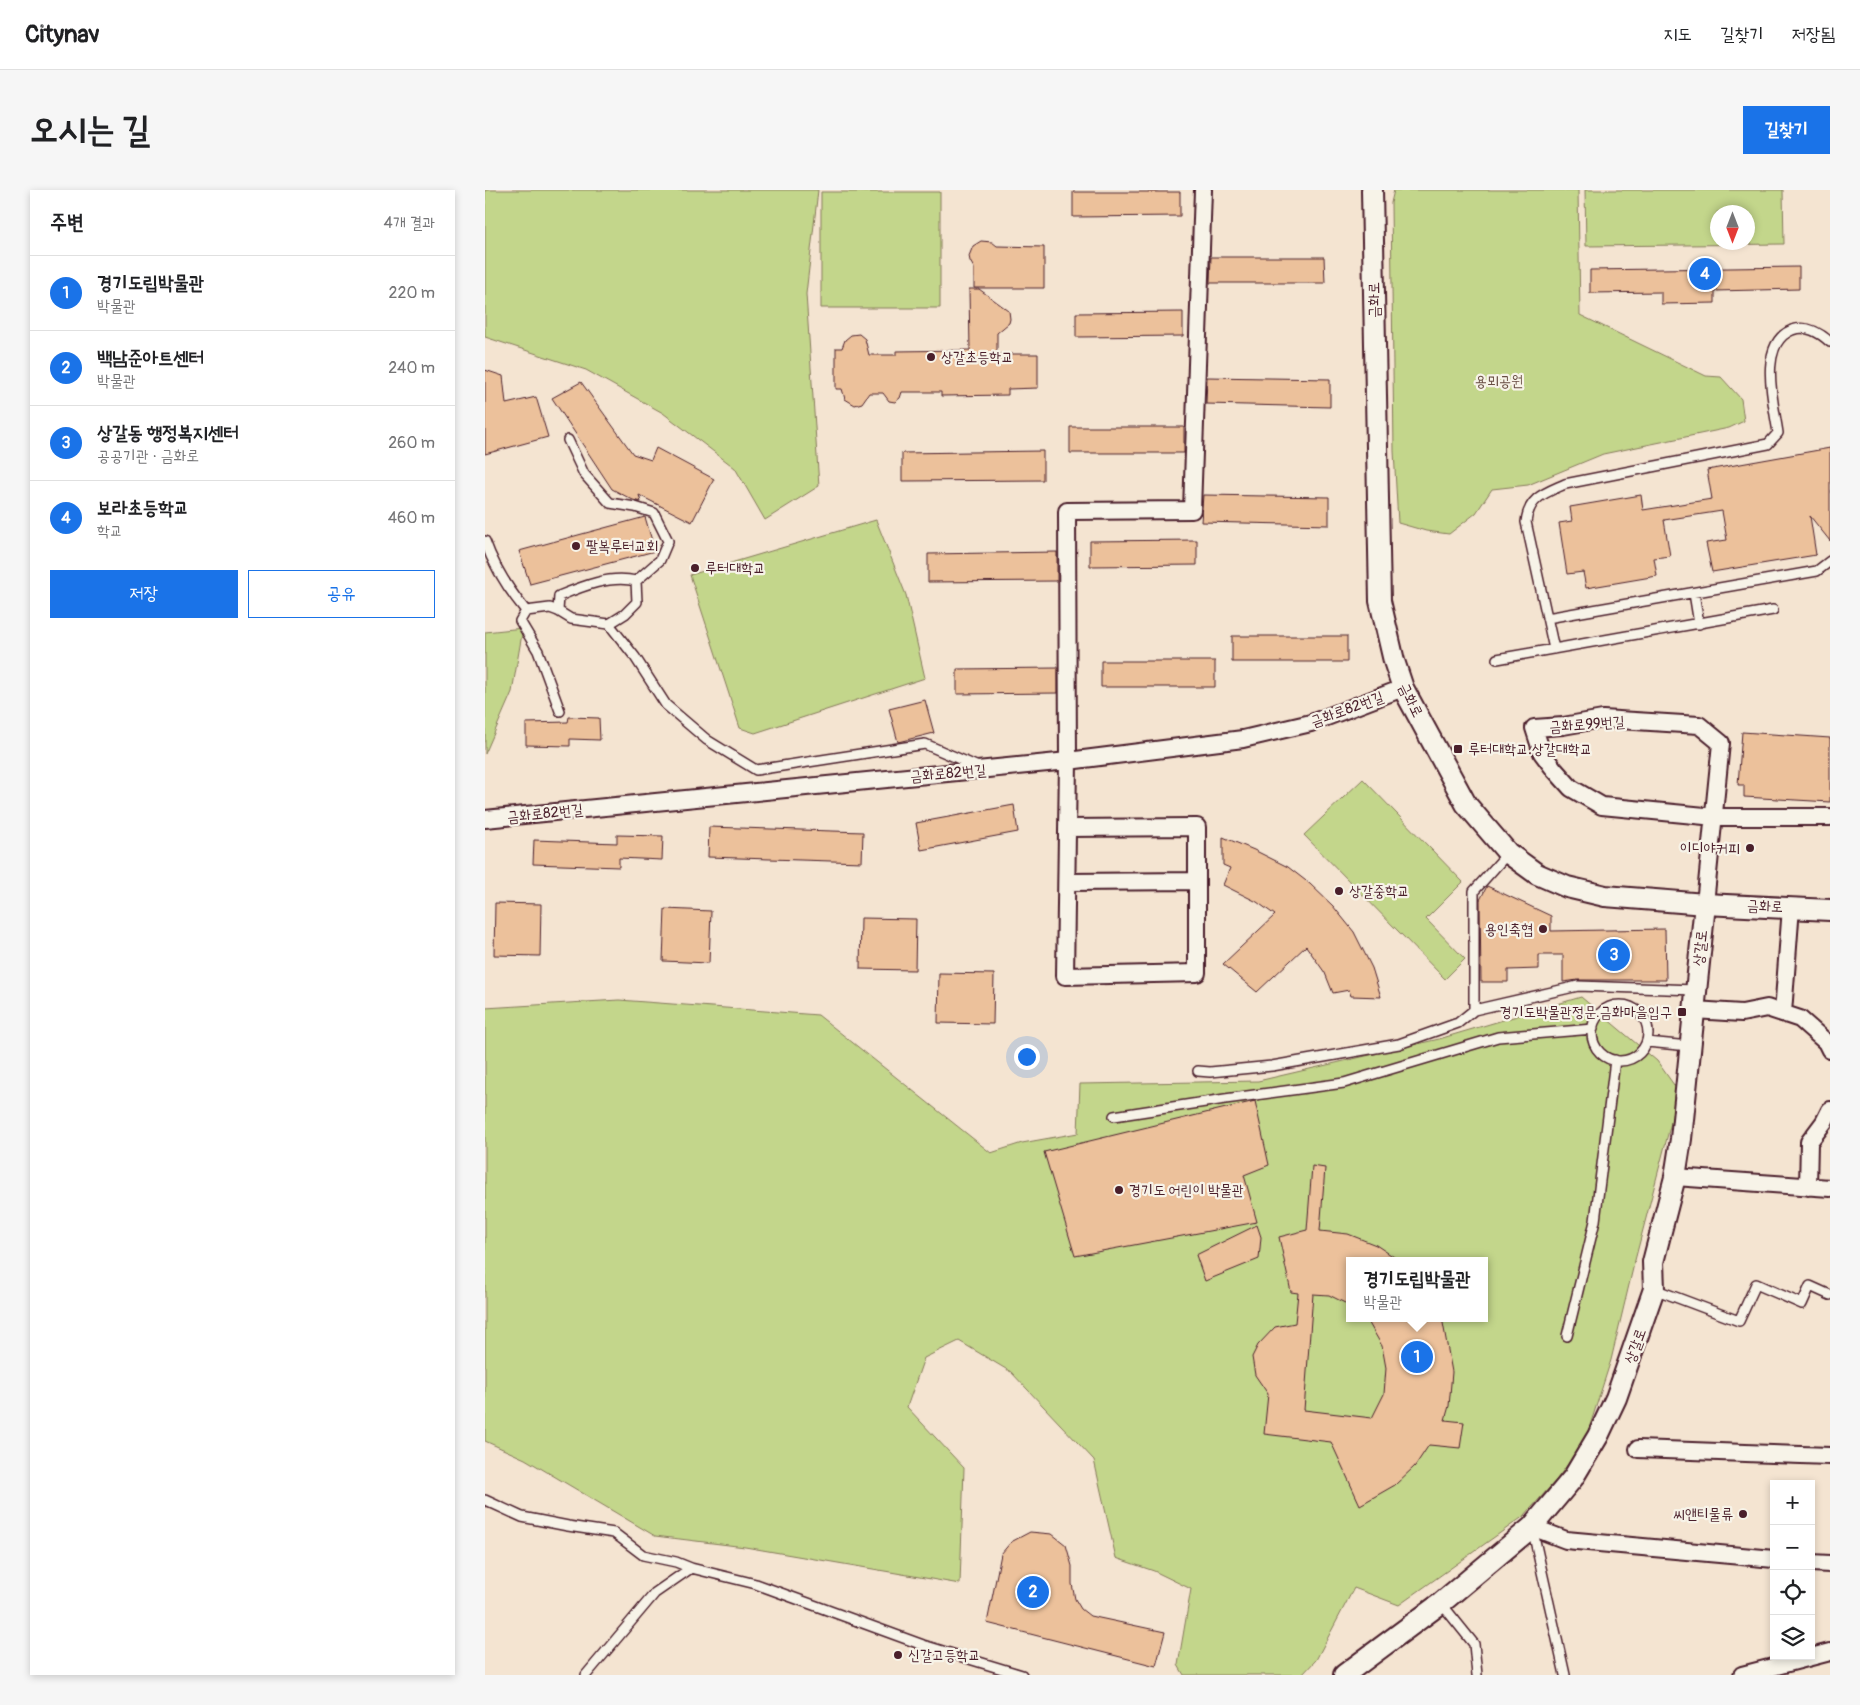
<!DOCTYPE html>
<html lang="ko">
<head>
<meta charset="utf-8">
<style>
	body { margin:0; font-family:Pangolin,"Poor Story",sans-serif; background:#f6f6f6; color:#202124 }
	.controls { position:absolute; right:15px; bottom:15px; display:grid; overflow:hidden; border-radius:0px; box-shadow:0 2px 8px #0003 }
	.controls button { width:45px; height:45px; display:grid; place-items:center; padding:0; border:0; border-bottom:1px solid #e0e0e0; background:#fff; color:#202124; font:25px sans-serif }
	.compass { position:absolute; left:1225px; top:15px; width:45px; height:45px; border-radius:50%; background:#fff; box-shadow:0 2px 8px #0003; rotate:180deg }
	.you { position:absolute; left:541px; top:866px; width:18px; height:18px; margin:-12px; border:4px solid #fff; border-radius:50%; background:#1a73e8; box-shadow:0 0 0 8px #1a73e833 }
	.badge { display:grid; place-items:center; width:32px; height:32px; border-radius:50%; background:#1a73e8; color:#fff; font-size:16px; font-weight:700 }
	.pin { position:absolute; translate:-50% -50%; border:2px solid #fff; box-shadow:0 1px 5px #0006 }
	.popup { position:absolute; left:861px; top:1067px; width:142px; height:65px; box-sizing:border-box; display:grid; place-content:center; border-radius:0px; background:#fff; filter:drop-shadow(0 1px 4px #0005); font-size:16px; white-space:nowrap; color:#757577 }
	.popup b { font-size:19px; color:#202124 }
	.popup::after { content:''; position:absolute; left:50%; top:100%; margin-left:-10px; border:10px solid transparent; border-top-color:#fff }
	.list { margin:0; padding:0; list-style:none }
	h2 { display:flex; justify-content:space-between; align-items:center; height:65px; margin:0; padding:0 20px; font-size:21px }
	h2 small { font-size:16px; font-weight:400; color:#757577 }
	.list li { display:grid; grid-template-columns:32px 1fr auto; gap:15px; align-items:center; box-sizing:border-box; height:75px; padding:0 20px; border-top:1px solid #e0e0e0 }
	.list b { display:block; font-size:19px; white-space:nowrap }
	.list p { margin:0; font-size:16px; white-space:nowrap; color:#757577 }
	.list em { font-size:16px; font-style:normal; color:#757577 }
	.actions { display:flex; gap:10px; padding:15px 20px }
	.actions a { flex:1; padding:11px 0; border:1px solid #1a73e8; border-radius:0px; text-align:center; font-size:18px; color:#1a73e8 }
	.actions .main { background:#1a73e8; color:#fff }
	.icon { flex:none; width:28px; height:28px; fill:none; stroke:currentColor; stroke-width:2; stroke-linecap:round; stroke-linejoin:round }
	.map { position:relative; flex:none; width:1345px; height:1485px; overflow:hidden; border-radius:0px }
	header { display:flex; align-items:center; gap:30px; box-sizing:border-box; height:70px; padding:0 25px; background:#fff; border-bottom:1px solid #e0e0e0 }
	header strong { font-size:24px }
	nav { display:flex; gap:28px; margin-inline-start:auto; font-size:18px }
	.intro { display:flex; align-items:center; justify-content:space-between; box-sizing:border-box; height:120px; padding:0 30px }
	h1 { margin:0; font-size:35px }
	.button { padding:12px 22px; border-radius:0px; background:#1a73e8; color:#fff; font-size:18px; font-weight:700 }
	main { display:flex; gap:30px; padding:0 30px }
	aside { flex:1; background:#fff; border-radius:0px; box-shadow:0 2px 8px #0003 }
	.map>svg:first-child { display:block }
</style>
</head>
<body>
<header>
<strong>Citynav</strong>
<nav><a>지도</a><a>길찾기</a><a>저장됨</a></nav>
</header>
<div class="intro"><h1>오시는 길</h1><a class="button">길찾기</a></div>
<main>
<aside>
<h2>주변<small>4개 결과</small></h2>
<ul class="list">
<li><span class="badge">1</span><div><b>경기도립박물관</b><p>박물관</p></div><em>220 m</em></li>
<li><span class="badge">2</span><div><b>백남준아트센터</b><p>박물관</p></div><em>240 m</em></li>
<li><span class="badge">3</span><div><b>상갈동 행정복지센터</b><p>공공기관 · 금화로</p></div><em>260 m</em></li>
<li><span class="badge">4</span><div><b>보라초등학교</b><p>학교</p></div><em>460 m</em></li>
</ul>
<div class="actions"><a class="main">저장</a><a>공유</a></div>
</aside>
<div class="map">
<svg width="1345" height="1485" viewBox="0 0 1345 1485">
	<rect width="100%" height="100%" fill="#f4e4d1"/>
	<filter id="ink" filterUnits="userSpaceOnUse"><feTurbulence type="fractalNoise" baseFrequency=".02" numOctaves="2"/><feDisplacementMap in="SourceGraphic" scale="10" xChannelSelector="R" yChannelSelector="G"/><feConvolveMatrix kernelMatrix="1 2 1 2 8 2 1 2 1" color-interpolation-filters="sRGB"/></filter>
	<g filter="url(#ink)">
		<path fill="#c3d68b" stroke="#867a5b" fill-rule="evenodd" d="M0,0H333L321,104L334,296L280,330L250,278L178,223L101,180L0,147Z
			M909,0H1093L1095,125L1221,186L1236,187L1256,209L1259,231L1244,238L1118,264L1043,295L1007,299L991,323L964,344L941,341L913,333L909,261L906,13Z
			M1100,0H1298L1299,54L1101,56ZM1232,22H1262V52H1232Z
			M336,2H455V118H336Z
			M391,330L421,405L440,488L270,543L255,538L205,385Z
			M38,438L27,502L0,564V442Z
			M878,589L978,692L941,729L980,769L960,789L819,645Z
			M1096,807L1172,871L1194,902L1149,1074L1126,1170L1100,1251L1072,1289L1039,1326L914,1415L869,1398L831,1470L817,1485H699L693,1475L706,1399L669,1381L631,1368L609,1270L526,1182L474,1151L439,1168L422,1217L479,1278L475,1394L260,1357L170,1346L40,1269L0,1251V818L134,810L333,825L506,963L537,953L593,943L595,894L773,891L954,849ZM864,1071H1000V1128H864Z"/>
		<path fill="#ecc19b" stroke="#4a1f2b" d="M588,2H695V26L588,27Z
			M496,51L507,52L512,56L559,57V98H489V78L485,71L484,66L488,56Z
			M726,67H839L840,93H725Z
			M1314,77V99L1230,101V113L1176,114V102L1105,103V80Z
			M484,99H494L524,121L525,129L524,133L512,143V164H553V198L523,199V205L456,206V202H417L415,208L410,212L404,211L398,203H384L377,213L370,215L360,209L357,199H351V158H357L360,150L366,145L374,144L380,149L384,165H411V161L485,160Z
			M698,122V146L591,147V123Z
			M0,180L18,186L21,214L51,207L63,247L0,264Z
			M722,187L845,189V217L721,214Z
			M96,192L148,264L166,270L171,258L229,289L207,332L154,305L156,312L148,310L127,299L67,208Z
			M585,237H699V263H585Z
			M1345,258V351L1325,326L1331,365L1227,382L1221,353L1242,350L1237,321L1179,330L1185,366L1169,368L1172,386L1101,398L1098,382L1082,384L1074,333L1087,331L1085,317L1156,305L1158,320L1227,309L1222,280Z
			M558,261V290L417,291V263Z
			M718,305L844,307V335L716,332Z
			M160,327L170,361L45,394L34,361Z
			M712,350V375L605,376V351Z
			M572,362V391L443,392V364Z
			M747,446H862V472H747Z
			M616,471H730V497H616Z
			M573,478V503L472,504V479Z
			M440,510L449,543L413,552L404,519Z
			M84,527L114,528L115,550L85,549V556L41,555V533L83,532Z
			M1257,542L1345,548V612L1259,607V595H1253Z
			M529,615L533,642L436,660L431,633Z
			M224,637L378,642L377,672L223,667Z
			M132,645L178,646L177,670L134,668V677L48,674L49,650L132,653Z
			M738,647L769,660L803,677L825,694L848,716L869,742L887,778L896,807L866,806L864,800L848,803L840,783L821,756L772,802L738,774L790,725L772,712L738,695L745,678L738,675Z
			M1002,696L1066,726V741L1180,739L1181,790H1093L1078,792V765H1054V779L1023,780V792H996L995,710Z
			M10,713L56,714L55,766L9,765Z
			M180,719L226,721L224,773L178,771Z
			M376,728L431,729L430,780L375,779Z
			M454,783L509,784L508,834L453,833Z
			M770,911L784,975L759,985L772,1032L590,1066L559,962Z
			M827,976L840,978L835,1041L863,1044L891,1055L915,1071H864V1115L844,1105L828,1104L819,1220L887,1228L899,1204L901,1178L897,1156L881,1128H955L958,1133L967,1182L964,1216L960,1230L979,1232L975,1258L944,1255L930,1276L910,1295L875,1315L846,1252L779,1244L783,1204L770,1185L767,1167L773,1155L790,1137L810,1133L813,1103L806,1102L794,1047L822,1040Z
			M772,1035L776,1047L774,1069L720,1091L711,1065Z
			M545,1342L567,1344L581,1355L587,1376V1394L590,1409L596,1419L605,1426L680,1442L671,1476L502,1433L516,1364L526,1352Z"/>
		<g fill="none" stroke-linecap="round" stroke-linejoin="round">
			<g stroke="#4a1f2b" stroke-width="12">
				<path id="service" d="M83,250L99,284L125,313L150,317L169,323L183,351L175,370L151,391L152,412L140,424L124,434L150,467L181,515L222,550L271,580L440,554L493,577
					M0,351C9,377 24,400 41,421
					M1209,403L1214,434
					M73,421L74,406C98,396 125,385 151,391
					M1062,428L1332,381L1345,371
					M1069,459L1041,332C1044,307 1060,303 1080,294L1283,254L1293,243C1289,214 1272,154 1307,140C1322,135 1334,142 1345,152
					M1012,469L1288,420
					M75,521L53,461L35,431L41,421L65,418L73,421L86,429L124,434
					M1107 843a28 28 0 1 1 56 0a28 28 0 1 1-56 0Z
					M989,820V701L1023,663
					M1162,852L1204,856
					M713,881L725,882L787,876L914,854L973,833L989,820L1093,796L1211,800
					M629,926L740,909L859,893L1013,847L1108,839
					M1169,1099L1254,1131L1271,1094L1317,1114L1325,1096L1345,1105
					M1082,1146L1110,1031L1130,870
					M0,1310L37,1327L83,1336L129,1343L158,1365L191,1372L206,1378
					M1047,1337L1080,1485
					M956,1413L989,1454L992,1485
					M101,1485L170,1403L206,1378L271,1394L438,1455L537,1485"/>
			</g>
			<g stroke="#4a1f2b" stroke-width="20">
				<path id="minor" d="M0,629L583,571L758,549L826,533L918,498
					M582,638L712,637V783L580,786L583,571L582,321L707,320L718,0
					M582,692L712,691
					M1220,714L1236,553L1214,535L1118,529L1078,536L1049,538L1057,563L1069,579L1086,598L1117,616L1230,627H1345
					M1209,820L1257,823L1282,818L1315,829L1341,852L1345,860
					M1298,823L1306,717
					M1190,987L1345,998
					M1323,997L1324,952L1339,932L1345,920
					M1153,1259L1345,1266
					M1047,1337L1081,1350L1289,1369
					M1326,1373L1345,1374
					M1257,1485L1345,1462"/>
			</g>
			<g stroke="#4a1f2b" stroke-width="24">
				<path id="tertiary" d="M887,0L895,411L909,471L918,498L981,614L1023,663L1052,684L1082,697L1120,706L1220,714L1345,720
					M859,1485L956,1413L1047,1337L1088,1288L1113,1246L1131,1208L1169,1099L1168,1072L1190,987L1196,949L1220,714"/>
			</g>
			<use href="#service" stroke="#f7f3e8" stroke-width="9"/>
			<use href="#minor" stroke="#f7f3e8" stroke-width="16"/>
			<use href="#tertiary" stroke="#f7f3e8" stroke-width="20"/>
		</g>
	</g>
	<g fill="#4a1f2b" stroke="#f7f3e8" stroke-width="2">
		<circle cx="446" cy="167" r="5"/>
		<circle cx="91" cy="356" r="5"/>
		<circle cx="210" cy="378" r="5"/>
		<rect x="968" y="554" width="10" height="10" rx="2.5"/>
		<circle cx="1265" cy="658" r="5"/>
		<circle cx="854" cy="701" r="5"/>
		<circle cx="1058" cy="739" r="5"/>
		<rect x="1192" y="817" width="10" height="10" rx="2.5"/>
		<circle cx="634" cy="1000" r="5"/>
		<circle cx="1258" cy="1324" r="5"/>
		<circle cx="413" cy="1465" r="5"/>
	</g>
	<g text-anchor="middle" stroke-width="4.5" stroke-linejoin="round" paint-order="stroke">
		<g font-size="15" fill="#4a1f2b" stroke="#f7f3e8">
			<text transform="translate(889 110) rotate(-91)" y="5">금화로</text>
			<text transform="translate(926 510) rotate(64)" y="5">금화로</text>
			<text transform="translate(862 519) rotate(-20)" y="5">금화로82번길</text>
			<text transform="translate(1102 534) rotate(-4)" y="5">금화로99번길</text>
			<text transform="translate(463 583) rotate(-5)" y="5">금화로82번길</text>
			<text transform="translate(60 623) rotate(-6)" y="5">금화로82번길</text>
			<text transform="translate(1280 716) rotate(2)" y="5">금화로</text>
			<text transform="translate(1215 758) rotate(-84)" y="5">상갈로</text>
			<text transform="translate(1150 1156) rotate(-70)" y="5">상갈로</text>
		</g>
		<g font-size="15" fill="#4a1f2b" stroke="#f7f3e8" text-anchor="start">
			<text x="456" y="172">상갈초등학교</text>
			<text x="101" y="361">팔복루터교회</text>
			<text x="220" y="383">루터대학교</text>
			<text x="983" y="564">루터대학교.상갈대학교</text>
			<text x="1255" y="663" text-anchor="end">이디야커피</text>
			<text x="864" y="706">상갈중학교</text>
			<text x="1048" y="744" text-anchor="end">용인축협</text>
			<text x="1187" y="827" text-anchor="end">경기도박물관정문.금화마을입구</text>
			<text x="644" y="1005">경기도 어린이 박물관</text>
			<text x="1248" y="1329" text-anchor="end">씨앤티물류</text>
			<text x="423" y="1470">신갈고등학교</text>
		</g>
		<g font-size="15" fill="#684d43" stroke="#f7f3e8">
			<text x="1014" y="196">용뫼공원</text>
		</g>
	</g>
</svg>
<div class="controls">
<button>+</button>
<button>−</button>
<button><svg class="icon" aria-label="locate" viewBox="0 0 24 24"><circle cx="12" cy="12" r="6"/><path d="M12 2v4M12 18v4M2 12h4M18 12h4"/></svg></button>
<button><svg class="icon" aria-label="layers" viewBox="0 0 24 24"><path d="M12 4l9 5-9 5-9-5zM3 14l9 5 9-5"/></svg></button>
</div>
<svg class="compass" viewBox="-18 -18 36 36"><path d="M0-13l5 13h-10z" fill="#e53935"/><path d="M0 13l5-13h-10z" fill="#757577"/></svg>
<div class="you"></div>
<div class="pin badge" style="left:932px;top:1167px">1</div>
<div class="popup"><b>경기도립박물관</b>박물관</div>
<div class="pin badge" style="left:548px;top:1402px">2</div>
<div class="pin badge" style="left:1129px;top:765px">3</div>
<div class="pin badge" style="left:1220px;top:84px">4</div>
</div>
</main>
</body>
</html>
